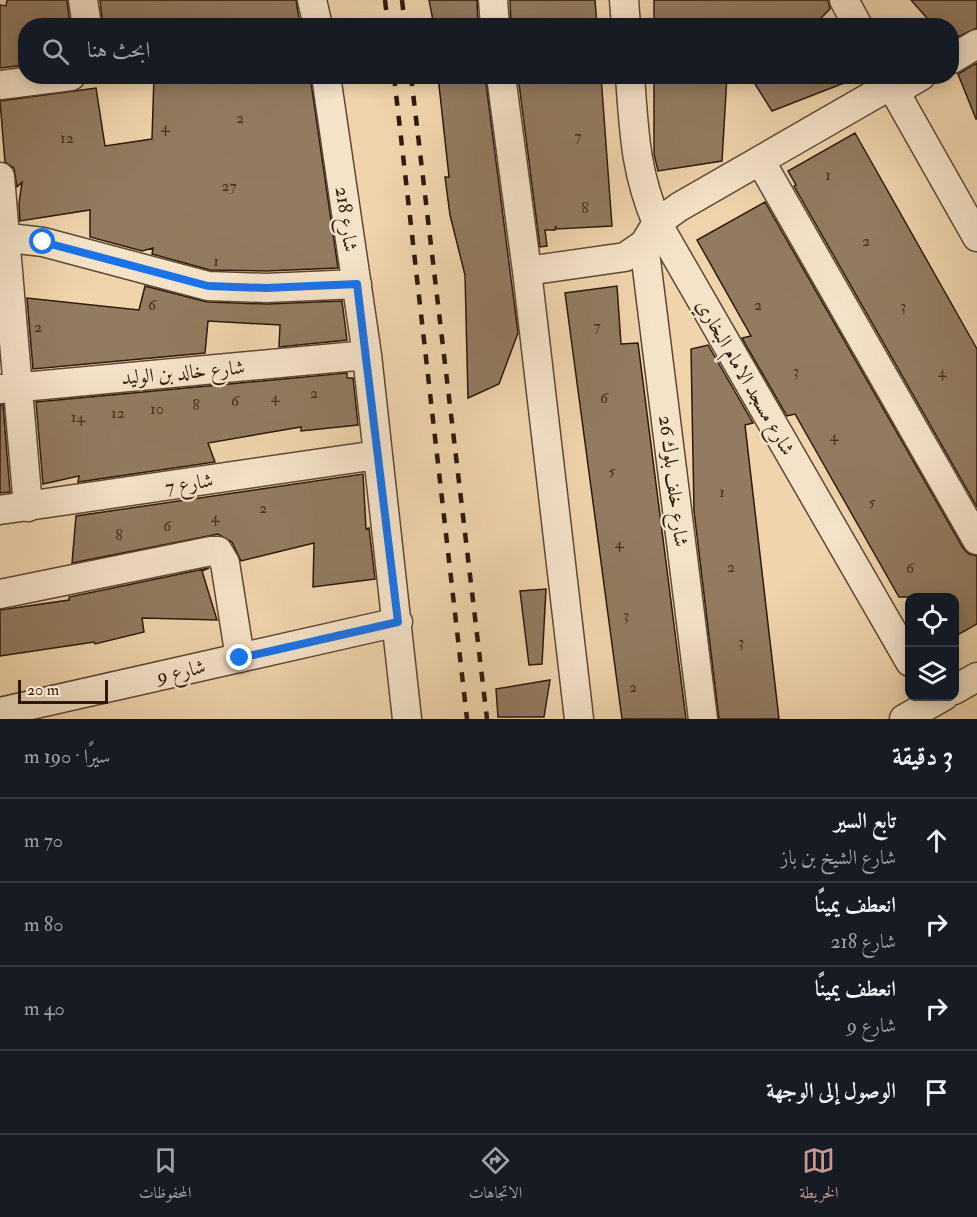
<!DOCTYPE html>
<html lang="ar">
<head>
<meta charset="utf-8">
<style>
	body { margin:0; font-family:"IM FELL Double Pica",Amiri,serif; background:#20242c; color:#f1f3f6; direction:rtl }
	.controls { position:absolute; right:18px; bottom:18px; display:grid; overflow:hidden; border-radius:12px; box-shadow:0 3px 15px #0003 }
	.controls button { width:54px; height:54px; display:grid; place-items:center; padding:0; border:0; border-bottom:2px solid #363941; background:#171b24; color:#f1f3f6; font:30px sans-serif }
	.scale { position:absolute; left:18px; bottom:15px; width:90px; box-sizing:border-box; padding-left:6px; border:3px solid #2d1a0d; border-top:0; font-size:16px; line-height:21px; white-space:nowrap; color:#2d1a0d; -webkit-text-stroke:4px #f5e3c9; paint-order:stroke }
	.stop { position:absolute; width:18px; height:18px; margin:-14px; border:4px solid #1a73e8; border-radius:50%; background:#fff }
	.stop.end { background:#1a73e8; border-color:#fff; box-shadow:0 2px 6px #0008 }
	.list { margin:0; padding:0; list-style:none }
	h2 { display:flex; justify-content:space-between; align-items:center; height:78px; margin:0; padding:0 24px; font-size:26px }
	h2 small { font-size:20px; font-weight:400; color:#9ea1a6 }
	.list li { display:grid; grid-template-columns:39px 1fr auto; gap:18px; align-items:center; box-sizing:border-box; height:84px; padding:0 24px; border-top:2px solid #363941 }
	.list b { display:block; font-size:22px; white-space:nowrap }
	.list p { margin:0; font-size:20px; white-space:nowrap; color:#9ea1a6 }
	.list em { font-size:20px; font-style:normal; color:#9ea1a6 }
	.icon { flex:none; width:33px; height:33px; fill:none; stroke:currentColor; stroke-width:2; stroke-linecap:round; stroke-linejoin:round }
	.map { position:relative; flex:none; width:977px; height:719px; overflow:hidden; direction:ltr }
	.search { position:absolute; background:#171b24; box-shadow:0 3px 15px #0003; left:18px; right:18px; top:18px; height:66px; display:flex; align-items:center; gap:15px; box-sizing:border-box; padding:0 21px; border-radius:24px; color:#9ea1a6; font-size:22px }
	.sheet { height:414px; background:#171b24 }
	nav { display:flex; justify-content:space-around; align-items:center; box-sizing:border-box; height:84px; border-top:2px solid #363941; background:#171b24; font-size:16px; color:#9ea1a6 }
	nav a { display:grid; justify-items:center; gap:3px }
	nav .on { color:#c59692 }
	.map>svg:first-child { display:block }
</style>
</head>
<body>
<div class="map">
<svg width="977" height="719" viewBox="0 0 977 719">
	<rect width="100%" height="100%" fill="#efd4ac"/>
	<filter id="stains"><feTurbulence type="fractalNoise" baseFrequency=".00333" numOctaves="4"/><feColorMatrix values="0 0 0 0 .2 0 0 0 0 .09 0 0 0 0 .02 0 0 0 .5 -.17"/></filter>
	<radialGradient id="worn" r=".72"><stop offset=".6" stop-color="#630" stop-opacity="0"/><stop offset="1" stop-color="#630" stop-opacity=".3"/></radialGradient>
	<path fill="#927b60" stroke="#2d1a0d" stroke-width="1.5" d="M7,0H67L70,26H26V65L0,68V5L6,6Z
		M100,0H296L299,19L244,26H103Z
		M429,0H477L478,26H434Z
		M510,0H595L597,26H511Z
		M654,0H828L830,9L813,26H654Z
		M911,0H977V28L951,40V26H934Z
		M977,63V119H976L958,74Z
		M154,76H310L338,268L266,271L210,270L152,254L153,248L142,251L90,237V210L20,221L19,204L22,182L17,187L14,168L5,162L0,101L96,88L105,146L152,139Z
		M438,76H485L518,333L499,384L468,398L465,275L450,215L445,177H449Z
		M518,76H601L612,226L556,229V226L555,230H545L547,246L540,247Z
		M654,76H727L722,161L658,171L654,154Z
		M750,76H857V78L772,111Z
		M855,133L977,349V507L794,186L796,185L788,171Z
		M765,202L963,548L969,554L977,556V624L954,637V597H899L795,414L787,416L742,338L751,336L697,240Z
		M145,286L207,302L267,304L342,301L347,340L279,347L280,325L208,321L205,353L33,369L27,298L139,310Z
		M617,286L621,344L638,343L686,719H622L565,293Z
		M708,345L753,423L745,425L779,719H719L694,511L691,349Z
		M347,373V378H353L358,425L301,431V427L208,443L215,462L78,482L79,476L43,484L36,402Z
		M0,405H3L10,492L0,493Z
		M363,474L366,529L369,528L375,579L313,587L314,543L241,561L232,542L218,534L72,563L76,516Z
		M209,568L202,571L217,620L142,618L144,632L95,644L94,642L0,656V610L69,600V597Z
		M546,589L542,664L529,665L520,591Z
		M550,680L544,717H498L496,689Z"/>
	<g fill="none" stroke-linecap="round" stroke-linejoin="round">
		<g stroke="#5e4835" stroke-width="31">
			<path id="street" d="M83,0L87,26
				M312,0L318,26
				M493,0L495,26
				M624,0L626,26
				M844,0L858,26
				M952,59L977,44
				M326,76L367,355L407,719
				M501,76L527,271L579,719
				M630,76C634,131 635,171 657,223L910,662
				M886,76L977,237
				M0,85L71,76
				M894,92L921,76
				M761,162L977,540
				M0,177L28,507
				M0,237L43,242L208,286L266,288L357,284
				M644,244L703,719
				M527,271L625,257L644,244L657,223L679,207L891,85
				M0,389L367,355
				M0,510L377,455
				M0,594L211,551H218L225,563L240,658
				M954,690L977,677
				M0,712L398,622
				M904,719L944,696"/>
		</g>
		<use href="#street" stroke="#f5e3c9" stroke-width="28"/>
		<path stroke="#2d1a0d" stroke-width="4.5" stroke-dasharray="10 10" stroke-linecap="butt" d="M385,0L388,26
			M402,0L405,26
			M394,76L467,719
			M411,76L487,719"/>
	</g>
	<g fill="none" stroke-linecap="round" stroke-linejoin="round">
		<path stroke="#1a73e8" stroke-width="8" d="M43,242L208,286L266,288L357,284L398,622L240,658"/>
	</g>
	<g text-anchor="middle" stroke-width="4.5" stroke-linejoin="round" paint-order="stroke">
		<g font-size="16" fill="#463222">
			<text x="240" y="123">2</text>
			<text x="165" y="132">4</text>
			<text x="578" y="141">7</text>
			<text x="67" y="143">12</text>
			<text x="828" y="180">1</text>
			<text x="229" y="191">27</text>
			<text x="585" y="213">8</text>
			<text x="866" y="246">2</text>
			<text x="216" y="266">1</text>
			<text x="152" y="310">6</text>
			<text x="758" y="310">2</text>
			<text x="903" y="311">3</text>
			<text x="597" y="331">7</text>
			<text x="38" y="332">2</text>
			<text x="796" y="376">3</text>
			<text x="942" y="377">4</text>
			<text x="314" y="398">2</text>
			<text x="275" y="402">4</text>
			<text x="604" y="403">6</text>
			<text x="235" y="406">6</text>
			<text x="196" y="410">8</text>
			<text x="157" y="414">10</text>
			<text x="118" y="418">12</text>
			<text x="78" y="422">14</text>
			<text x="834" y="441">4</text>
			<text x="612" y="476">5</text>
			<text x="722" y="497">1</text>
			<text x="872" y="507">5</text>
			<text x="263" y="513">2</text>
			<text x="215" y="522">4</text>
			<text x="167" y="531">6</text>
			<text x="119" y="540">8</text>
			<text x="619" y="548">4</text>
			<text x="731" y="572">2</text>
			<text x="910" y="573">6</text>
			<text x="626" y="620">3</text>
			<text x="741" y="647">3</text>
			<text x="633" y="692">2</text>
		</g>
		<g font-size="20" fill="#2d1a0d" stroke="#f5e3c9">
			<text transform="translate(347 219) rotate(82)" y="7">شارع 218</text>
			<text transform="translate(183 372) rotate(-5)" y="7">شارع خالد بن الوليد</text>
			<text transform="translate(746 377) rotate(60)" y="7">شارع مسجد الامام البخاري</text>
			<text transform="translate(674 481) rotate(83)" y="7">شارع خلف بلوك 26</text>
			<text transform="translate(189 483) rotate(-9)" y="7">شارع 7</text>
			<text transform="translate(181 671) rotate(-13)" y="7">شارع 9</text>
		</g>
	</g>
	<rect width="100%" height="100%" filter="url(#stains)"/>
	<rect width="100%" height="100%" fill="url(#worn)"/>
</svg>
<div class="controls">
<button><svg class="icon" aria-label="locate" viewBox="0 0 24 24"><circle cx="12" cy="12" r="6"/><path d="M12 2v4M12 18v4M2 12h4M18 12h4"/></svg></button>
<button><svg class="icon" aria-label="layers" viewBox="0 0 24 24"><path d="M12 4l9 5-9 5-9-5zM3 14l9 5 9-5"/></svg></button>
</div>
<div class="scale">20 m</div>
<div class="stop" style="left:43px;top:242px"></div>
<div class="stop end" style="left:240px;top:658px"></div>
<div class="search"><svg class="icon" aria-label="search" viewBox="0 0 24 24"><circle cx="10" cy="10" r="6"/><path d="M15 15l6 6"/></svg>ابحث هنا</div>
</div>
<section class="sheet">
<h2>3 دقيقة<small>سيرًا · 190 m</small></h2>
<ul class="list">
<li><svg class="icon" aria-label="ahead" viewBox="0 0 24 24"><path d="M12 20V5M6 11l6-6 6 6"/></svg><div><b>تابع السير</b><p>شارع الشيخ بن باز</p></div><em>70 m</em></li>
<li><svg class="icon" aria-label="right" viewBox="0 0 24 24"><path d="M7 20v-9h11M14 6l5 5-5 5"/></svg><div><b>انعطف يمينًا</b><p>شارع 218</p></div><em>80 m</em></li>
<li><svg class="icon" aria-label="right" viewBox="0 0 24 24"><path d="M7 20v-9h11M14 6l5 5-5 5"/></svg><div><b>انعطف يمينًا</b><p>شارع 9</p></div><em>40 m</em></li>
<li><svg class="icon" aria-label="arrive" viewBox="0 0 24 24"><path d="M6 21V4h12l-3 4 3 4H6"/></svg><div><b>الوصول إلى الوجهة</b></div></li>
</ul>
</section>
<nav>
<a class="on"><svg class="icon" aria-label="map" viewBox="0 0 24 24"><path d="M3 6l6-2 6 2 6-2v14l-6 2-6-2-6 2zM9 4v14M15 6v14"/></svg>الخريطة</a>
<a><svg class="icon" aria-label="directions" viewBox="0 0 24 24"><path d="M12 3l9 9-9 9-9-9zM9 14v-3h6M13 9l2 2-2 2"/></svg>الاتجاهات</a>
<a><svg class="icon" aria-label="saved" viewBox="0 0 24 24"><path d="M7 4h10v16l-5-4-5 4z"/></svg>المحفوظات</a>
</nav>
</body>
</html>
